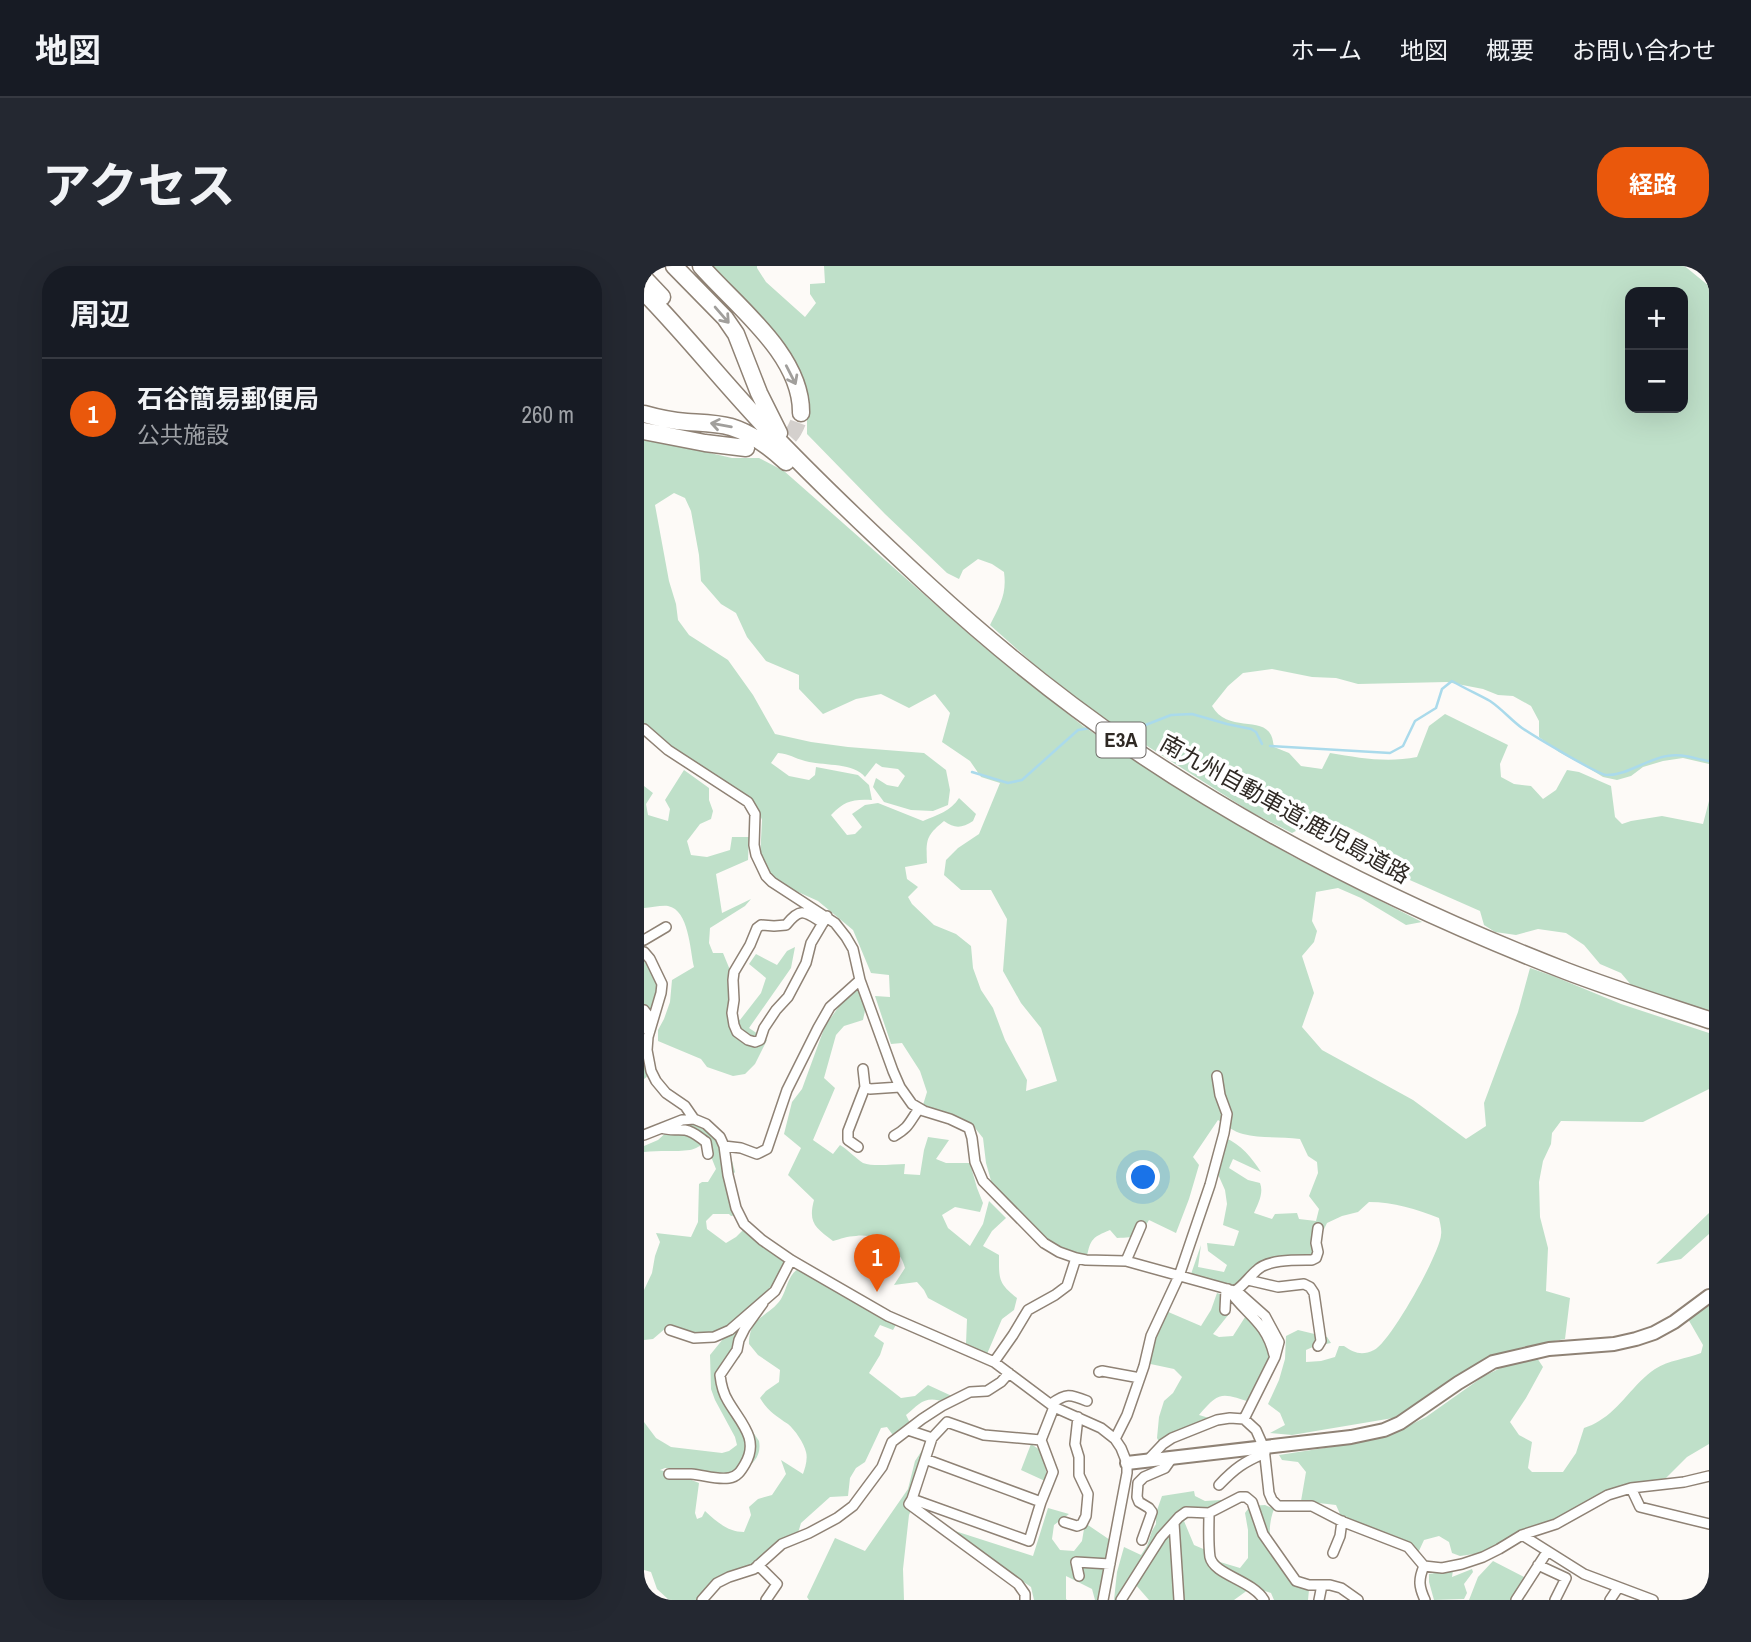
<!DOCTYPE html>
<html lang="ja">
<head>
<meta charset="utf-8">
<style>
	body { margin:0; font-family:"Archivo Narrow","Noto Sans JP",sans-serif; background:#242831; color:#f1f3f6 }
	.controls { position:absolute; right:21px; top:21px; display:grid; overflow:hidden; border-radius:14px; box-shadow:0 7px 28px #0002 }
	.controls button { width:63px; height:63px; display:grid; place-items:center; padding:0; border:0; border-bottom:2px solid #363941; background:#171b24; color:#f1f3f6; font:35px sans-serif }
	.you { position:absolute; left:500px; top:912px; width:24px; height:24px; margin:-18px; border:5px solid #fff; border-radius:50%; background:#1a73e8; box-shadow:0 0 0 10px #1a73e833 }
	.badge { display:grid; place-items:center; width:46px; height:46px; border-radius:50%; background:#ea580c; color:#fff; font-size:23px; font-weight:700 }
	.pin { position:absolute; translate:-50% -58px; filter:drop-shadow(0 2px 4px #0008) }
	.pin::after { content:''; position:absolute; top:37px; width:24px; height:21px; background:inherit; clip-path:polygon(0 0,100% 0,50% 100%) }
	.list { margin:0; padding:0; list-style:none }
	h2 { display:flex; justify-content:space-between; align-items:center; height:91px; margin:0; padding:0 28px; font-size:30px }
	h2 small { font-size:23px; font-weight:400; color:#9ea1a6 }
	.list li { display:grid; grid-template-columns:46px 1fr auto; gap:21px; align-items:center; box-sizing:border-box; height:112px; padding:0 28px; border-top:2px solid #363941 }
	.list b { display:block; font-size:26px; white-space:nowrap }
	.list p { margin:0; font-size:23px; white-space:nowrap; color:#9ea1a6 }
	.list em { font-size:23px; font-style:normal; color:#9ea1a6 }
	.map { position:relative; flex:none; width:1065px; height:1334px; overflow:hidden; border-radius:28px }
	header { display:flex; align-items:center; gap:42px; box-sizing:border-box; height:98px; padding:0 35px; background:#171b24; border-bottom:2px solid #363941 }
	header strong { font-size:33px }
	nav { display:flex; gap:38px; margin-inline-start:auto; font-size:24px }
	.intro { display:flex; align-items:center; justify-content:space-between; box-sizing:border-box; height:168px; padding:0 42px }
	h1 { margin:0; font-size:49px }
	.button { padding:18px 32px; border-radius:28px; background:#ea580c; color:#fff; font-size:24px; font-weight:700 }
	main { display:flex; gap:42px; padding:0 42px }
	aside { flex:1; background:#171b24; border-radius:28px; box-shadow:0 7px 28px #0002 }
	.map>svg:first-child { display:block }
</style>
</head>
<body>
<header>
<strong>地図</strong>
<nav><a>ホーム</a><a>地図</a><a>概要</a><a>お問い合わせ</a></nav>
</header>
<div class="intro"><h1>アクセス</h1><a class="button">経路</a></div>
<main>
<aside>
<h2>周辺<small></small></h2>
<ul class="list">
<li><span class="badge">1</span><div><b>石谷簡易郵便局</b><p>公共施設</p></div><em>260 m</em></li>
</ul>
</aside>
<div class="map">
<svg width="1065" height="1334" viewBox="0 0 1065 1334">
	<rect width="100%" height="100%" fill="#fdfaf7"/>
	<path fill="#bfe0c9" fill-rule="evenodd" d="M68,0H113V2L122,16L161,51L172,37L166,28V18L181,17L180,0H1040L1043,2L1065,20V498L1039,492L1019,495L999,501L987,510L973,514L959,511L943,501L915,486L895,471V455L887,440L869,430L854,429L839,423L803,416L714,418L692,412L668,411L628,403L599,407L584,420L568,440C583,467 618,450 627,469C629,473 629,477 630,481L645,487L657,500L678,503L686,487C716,492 743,497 773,491L785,460L801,448L864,479L856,498L857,511L870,518L887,520L899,533L912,524L923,504L935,506L967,520L971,551L978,558L987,555L1018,550L1059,558L1065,535V749L1036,740L988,720L977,707L956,698L940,679L922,667L894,663L872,669L851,666L840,659L836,645L734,600L733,576L702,560L693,572L663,559L648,567L607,546L459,452L393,401L346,359C356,339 363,328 360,306L348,298L334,293L319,304L315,313L303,307L241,248L163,168V133ZM986,26H1039V142H986Z
		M0,172L88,192H115L140,205L334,376L439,460L528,519L648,590L778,656L762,659L717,632L694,622L672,626L668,655L673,665L670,676L658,690L670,727L658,761L678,784L769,834L822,873L842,860L840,837L874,746L886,702L909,710L977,738L1065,767V823L999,856L917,855L908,867L907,878L899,895L895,916L896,951L904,982L902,1025L926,1032L921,1073L879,1081L848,1091L778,1135L755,1151L648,1169L626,1167L641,1159L636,1147L624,1138L635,1114L641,1093L642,1070L654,1064L683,1071L687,1077L671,1080L662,1084V1096L677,1095L691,1091L695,1080H700C710,1087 718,1090 730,1084C746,1077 796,987 797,969C798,964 796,957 795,952C772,943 750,936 725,936L714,946L698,950L683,957L675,973L672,991L620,1003L588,1023L546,1011L557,979L554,1001L580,1006L583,999L564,985L563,977L590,980L595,965L579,959L583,938L581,924L573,906L581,872C597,878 608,892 617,906L589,893L585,902L604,914L616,917C620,927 614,938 610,947L628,953L631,948L653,947L655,953L672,955L675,943L665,930L674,907L673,896L664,890L656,873C637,870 617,873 599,868C590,866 582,859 574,854L549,891L555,899L545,933L532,967L505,954C494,972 493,971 473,972L466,964C449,971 446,973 443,991L434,990L399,974L379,948L364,933L349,922L342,897L339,872L331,862L303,855L282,847L279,839L283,826L276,805L258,777L247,778L231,730L246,731L245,709L227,707L209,664L174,635L143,621L127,611L116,593L118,554L115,546L76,519L34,496L11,476L0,462ZM30,227L41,232L47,245L55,289L57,315L77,338L92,347L103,371L122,395L155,409V423L179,448L212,433L237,428L265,442L291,428L306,447L298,476L326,495L337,511L356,517L335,568L314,582L302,594L300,609L317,624H347L363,653L359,705L377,737L397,762L413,815L382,825L383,814L361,774L349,742L337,724L329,702L327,680L312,668L290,659L268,638L264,631L274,621L263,613L261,601L283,597C282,573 282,570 300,555C311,563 318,562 329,555L332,548L315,532C307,545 293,549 279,555L234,537L221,539L208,548L218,561L211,568L203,569L187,549C201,535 208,533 228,534L225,519L214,509L172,501L171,509L165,514L145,510L127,497L134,487C146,488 150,492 161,495C177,500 209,496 221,511L232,497L238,501L254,503L261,510L254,521L243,519L232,512L229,521L240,536L267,544L289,545L304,539L306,524L302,504L280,487L204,481L167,476L131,468L109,429L84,394L45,369L34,354L32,338L25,315L11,239Z
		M40,504L65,522V534L69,545L67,553L56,558L43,575L47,589L63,591L86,584L88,571H105L104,594L72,608L78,647L107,633L101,640L66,662L65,677L69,687H79L93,721L90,751L96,754L117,727L122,712L105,698L112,688L133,699L143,685L151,681L147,702L105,762L123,774L111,798L101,808L89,810L63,801L57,793L14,775V764L20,753L26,736L28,714L50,701C46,684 45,644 24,640C17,639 7,642 0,642V520L9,527L2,538L4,549L24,555L26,543L21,534Z
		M0,692L7,707L16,718L8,763L9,787L4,810L0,813Z
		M214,723L222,740L219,754L200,760L192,769L180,812L191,822L169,874L189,888L196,879C203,883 214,894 219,897C230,901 249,898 261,898L260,908L276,909L280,884L284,871L305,874L292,893L302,897H326L333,922L339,937L336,946L311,941L298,949L304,962L326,980L339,958L345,935L362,952L348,965L339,980L355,989C355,1013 354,1017 373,1032L370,1044L358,1053L343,1088L322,1078L323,1053L284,1032L280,1024L273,1016L250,1019L261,1002C256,981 233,967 212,970C204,970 196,973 189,975C171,961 164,957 170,934L144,909L157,882L140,868L148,836L158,823L181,760L201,732Z
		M53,857L66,861L84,880L91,906L85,913L94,949L87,950L85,948H69L62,955L63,963L82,977L92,971L102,961L144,996L127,1024L85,1063L73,1068L49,1070L23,1061L9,1073L0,1074V1024L8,1007L11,990L16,976L12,967L47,971L54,956L55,918L58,916H64L72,903L62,878C56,879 52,883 46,884C31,886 15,884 0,886V880L14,874L27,862Z
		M1065,947V968L1037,993L1012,998Z
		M154,1003L253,1057L249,1064L236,1059L230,1070L240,1077L236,1089L225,1107L257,1132L271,1130L284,1119L310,1131L301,1136C281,1129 276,1137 262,1149L267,1159L251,1172L243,1161L237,1162L221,1196L212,1202L206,1212L204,1230L186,1231L157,1257L154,1267L143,1271L125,1287L121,1293L82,1317L62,1334H25L13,1323L7,1306L0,1304V1156L12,1172L27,1181L78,1187L85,1185L93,1179L91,1171L71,1134L67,1123L66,1089L79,1073L111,1047L98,1075L96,1091L80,1103V1123L115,1175C119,1196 99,1205 83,1214L61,1210L51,1203L21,1202L16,1204L35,1209L55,1217L51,1247L53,1253L58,1251L61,1245C73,1256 84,1266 100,1266L107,1249L105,1241L114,1233L128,1229L142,1208L137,1194L159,1208C161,1202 164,1193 162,1186C160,1177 151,1164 144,1158C132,1150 123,1144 116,1132L122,1125L135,1116L136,1104L114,1089L105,1078C105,1050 125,1051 137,1033C143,1023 144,1009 154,1003Z
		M573,1027L587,1032L585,1048L569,1068L575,1071L589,1070L603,1048L627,1071L631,1100L622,1120L610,1137C578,1128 577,1123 555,1149L565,1152L552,1165L519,1183L513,1172L515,1151L520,1135L529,1127L538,1111L530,1103L497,1096C500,1075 510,1061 522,1045L557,1060L567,1044Z
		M1065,1035V1178L1043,1191L1019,1215L968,1222L934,1247L845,1286L816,1290L808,1287L805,1276L795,1270L780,1274L774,1287L700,1257L692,1239L657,1235L662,1206L654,1196L638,1194L635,1189L713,1177L760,1162L782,1151L840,1110L865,1098L893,1092L899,1101L882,1132L866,1156L875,1169L888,1176L884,1202L888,1206H919L932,1187L940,1162C945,1160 951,1158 955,1155C976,1143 990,1117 1011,1103C1025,1094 1042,1093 1057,1087L1059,1079L1044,1053Z
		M285,1174L274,1228L265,1249L259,1303L260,1334H165L163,1331L191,1272L221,1285L264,1223L271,1195Z
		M387,1178L396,1184L403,1208L401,1215L377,1204Z
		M550,1225L551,1230L561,1235L577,1234V1238L550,1248L540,1255L550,1279L564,1285L576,1296L596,1302L604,1292V1264L601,1247L606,1240L621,1239L630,1243C623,1262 625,1278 633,1296L642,1300L665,1324L664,1334H630L627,1327L608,1321L590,1334H505L491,1318L480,1334H470L473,1306L480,1281L497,1289L503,1280L508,1265L512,1258V1247L518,1230Z
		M404,1242L425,1248L410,1259L408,1273L416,1284L430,1285L438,1275L441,1257L466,1274L461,1308L454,1334H451L448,1323L422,1310V1333L423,1334H390L387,1321L334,1285L311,1265L389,1290Z
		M849,1295L886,1314L872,1334H825L834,1311Z
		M828,1303L829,1306L820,1318L823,1327L820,1333L790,1334L785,1316V1308L809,1304L808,1311Z"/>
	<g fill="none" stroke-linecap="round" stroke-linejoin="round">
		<path stroke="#aadaeb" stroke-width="2.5" d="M474,464L499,460L527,449L548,448L583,458L607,463L612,466L618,478
			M626,480L746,487L759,480L771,455L792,442L798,423L808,415C820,422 833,428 846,435C858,443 867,454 878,462C888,469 955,509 962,509C982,510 1003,493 1023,490C1038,487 1051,493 1065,495
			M328,506L364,517L378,514L434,464L447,462"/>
		<path stroke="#d4d0cd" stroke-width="16" stroke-dasharray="16 8" stroke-linecap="butt" d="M125,181C146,176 151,167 157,147"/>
		<g stroke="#8f8275" stroke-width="12">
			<path id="street" d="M0,463L24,484L104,536L111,548L110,579L112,589L122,610L128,616L191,657L202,671L209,683L216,714L249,805L256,821L268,838L280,845L306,853L325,862L328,872L331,896L339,915L400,977L415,986L432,992L442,994L482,995L594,1026L621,1050L635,1076L631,1091L600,1153L612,1164L620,1182L625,1227L628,1234L634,1240H668L697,1255L764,1281L780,1300L798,1302L818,1298L839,1291L855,1283L878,1269L912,1258L964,1229L987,1222L1040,1216L1065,1210
				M179,657C161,646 157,640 142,659L130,660L117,659L113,662L106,679L90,706L89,714L90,734L88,747L90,759L93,766L104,774L111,776L116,774L120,762L132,744L144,731L162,697L167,677L183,650
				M0,674L22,661
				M0,686L6,693L18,718L17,727L4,771L3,784L7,805L12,815L22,827L41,840L50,853
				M0,744L3,748L1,762L5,765
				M219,803L221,821L226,823L256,821
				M18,862C26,865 33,863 41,864C49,865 55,871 62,876L64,888
				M0,869L38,854L50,853L62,858L76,871L80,880L84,909L92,942L100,958L118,974L147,994L244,1050L350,1096L410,1141L457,1162L471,1173L477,1182L483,1197V1207L459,1334
				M250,870C266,861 265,856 275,843
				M80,880L97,882L113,888L123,883L143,824L174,762L186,741L216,714
				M214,881L204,874V865L221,821
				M482,995L497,960
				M604,1014L634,1021L660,1018L666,1021L670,1027L677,1075L674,1080
				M584,1023C602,1049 622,1055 630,1089
				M591,1025C600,1019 604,1012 612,1005C623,993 652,994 668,994L672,992L674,986L672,977L674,962
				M581,1044L582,1023
				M26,1064L50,1072L70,1071L86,1064L131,1025L147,994
				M350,1096L369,1069L384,1044L411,1029L423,1020L432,992
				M455,1106L458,1105L496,1112
				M407,1138C422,1127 426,1128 443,1135
				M264,1164L288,1172
				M471,1173L483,1149L500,1100L507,1070L535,1010L566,919L580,867L583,848L576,829L573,810
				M397,1174L340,1169L303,1156L288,1172L268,1233L385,1275L397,1236L409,1206L397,1174L410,1141
				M281,1193L397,1236
				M503,1195L519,1178L528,1172L573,1154L586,1152L600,1153
				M25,1208C33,1208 40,1208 47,1208C60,1209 72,1214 85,1212C93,1211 97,1205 101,1198C116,1173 96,1156 84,1135C79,1127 77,1118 76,1109L93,1084L95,1074L101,1062L119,1037
				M575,1219C591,1202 600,1196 621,1187
				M987,1222L996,1241L1065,1258
				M268,1233L265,1238L374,1318L381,1328V1334
				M565,1247C565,1261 564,1277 566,1291C570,1309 608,1314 620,1334
				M420,1256L433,1260L438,1258L442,1250L444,1228L435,1209V1191L431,1178L434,1151
				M530,1257L535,1334
				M878,1269L940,1308L1009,1334
				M498,1274L508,1246L505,1242L495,1236L493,1231L494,1217L500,1211L521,1202L528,1192
				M689,1287L696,1270L698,1255
				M114,1299L133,1318L122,1334
				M894,1299L922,1312L911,1334
				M780,1300C774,1314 775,1321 781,1334
				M435,1310L432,1296L466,1298
				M58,1334L73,1317L85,1311L110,1303L138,1278L165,1267L193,1252L209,1240L238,1201L248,1176L278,1153L298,1140L326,1126L343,1125L357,1116L365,1107
				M477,1334L517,1271L535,1251L542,1246L565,1247L596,1231H602L608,1236L619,1268L652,1315L665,1319H686L697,1322L714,1334
				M675,1334L678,1319
				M872,1334L903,1286
				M966,1334L974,1322"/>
		</g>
		<g stroke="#8f8275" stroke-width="16">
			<path id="secondary" d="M483,1197L707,1171L740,1164L756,1157L814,1117L849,1096L905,1083L970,1078L992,1073L1010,1067L1030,1056L1065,1030"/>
		</g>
		<g stroke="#8f8275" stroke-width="19">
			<path id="highway" d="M30,0L81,52L92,68L115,127L135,167
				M57,0C92,40 158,89 157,147
				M0,12L18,31
				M0,26C46,73 86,125 132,172C181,223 232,271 284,319C348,378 417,434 489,483C622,573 772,647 922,705C969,723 1017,738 1065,754
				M0,148C14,152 29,155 43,156C58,157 73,157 87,161C107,167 127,182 142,196
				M0,165L61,177L102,182"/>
		</g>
		<use href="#street" stroke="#fff" stroke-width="9"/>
		<use href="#secondary" stroke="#fff" stroke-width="12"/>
		<use href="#highway" stroke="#fff" stroke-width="16"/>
	</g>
	<defs><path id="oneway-shaft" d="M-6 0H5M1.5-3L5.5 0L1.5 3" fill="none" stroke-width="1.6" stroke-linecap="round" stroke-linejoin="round" transform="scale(1.75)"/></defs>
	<g stroke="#a19f9c">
		<use href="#oneway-shaft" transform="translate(78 49) rotate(49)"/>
		<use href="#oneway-shaft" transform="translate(147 109) rotate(63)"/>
		<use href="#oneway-shaft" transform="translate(77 159) rotate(-170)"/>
	</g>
	<g text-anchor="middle" stroke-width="7" stroke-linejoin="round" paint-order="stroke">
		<rect fill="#fff" stroke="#6d6966" stroke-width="2" x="452.5" y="456.5" width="49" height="35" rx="5"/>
		<g font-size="21" font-weight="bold" fill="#2f2924">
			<text x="477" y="481">E3A</text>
		</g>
		<g font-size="23" fill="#2f2924" stroke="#fff">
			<text transform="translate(641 543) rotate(29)" y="8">南九州自動車道;鹿児島道路</text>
		</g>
	</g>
</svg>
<div class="controls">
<button>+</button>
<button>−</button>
</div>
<div class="you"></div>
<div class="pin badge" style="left:233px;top:1026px">1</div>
</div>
</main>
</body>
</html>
